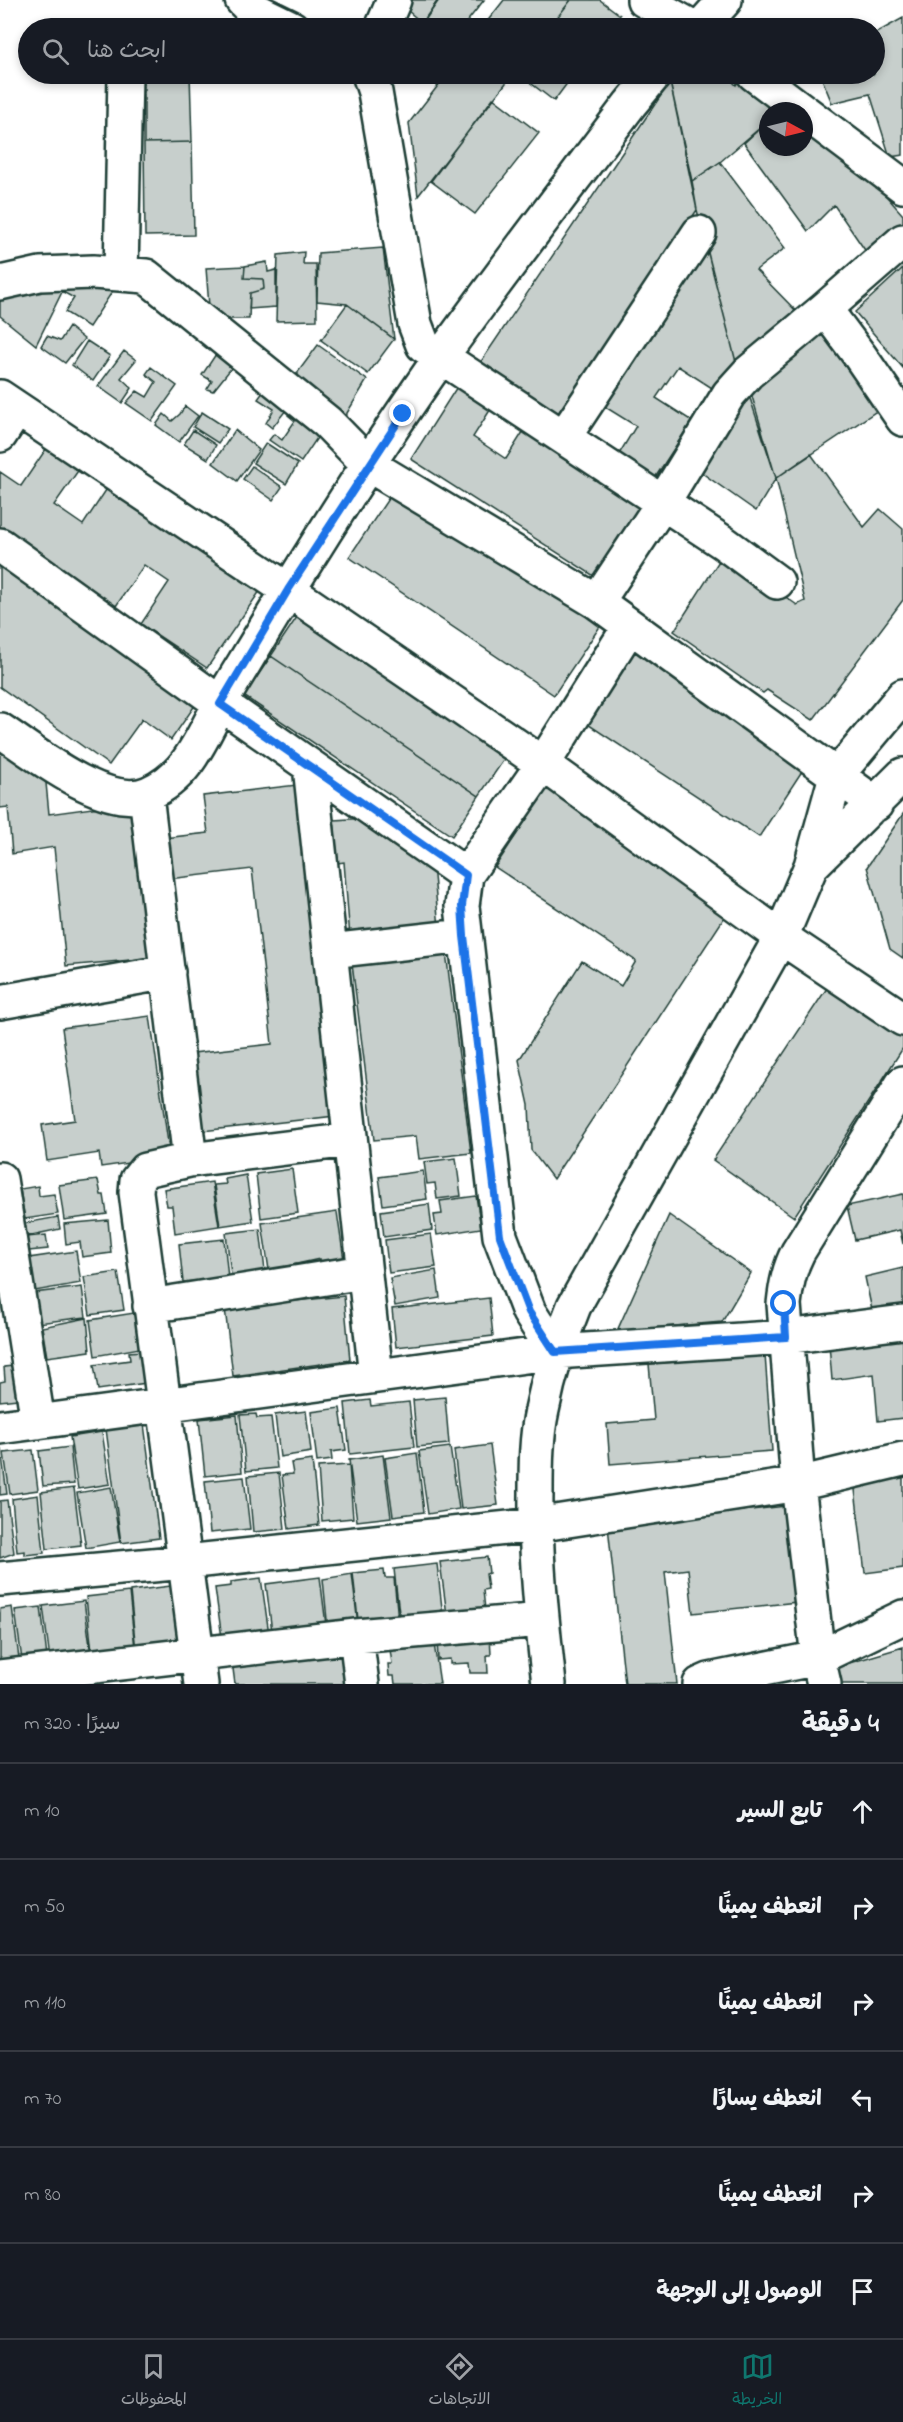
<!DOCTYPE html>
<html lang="ar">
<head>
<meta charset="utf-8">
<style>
	body { margin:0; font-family:"Indie Flower","Playpen Sans Arabic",sans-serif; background:#242831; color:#f1f3f6; direction:rtl }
	.compass { position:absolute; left:759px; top:102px; width:54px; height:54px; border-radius:50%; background:#171b24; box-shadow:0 3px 9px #0003; rotate:97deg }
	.stop { position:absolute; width:18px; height:18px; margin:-14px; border:4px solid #1a73e8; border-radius:50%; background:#fff }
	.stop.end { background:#1a73e8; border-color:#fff; box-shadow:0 2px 6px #0008 }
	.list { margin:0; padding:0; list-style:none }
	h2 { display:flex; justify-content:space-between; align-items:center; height:78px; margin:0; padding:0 24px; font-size:26px }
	h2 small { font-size:20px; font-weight:400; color:#9ea1a6 }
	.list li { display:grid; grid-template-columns:39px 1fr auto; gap:18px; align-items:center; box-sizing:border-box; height:96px; padding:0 24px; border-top:2px solid #363941 }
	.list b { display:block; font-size:22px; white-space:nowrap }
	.list em { font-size:20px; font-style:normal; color:#9ea1a6 }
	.icon { flex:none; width:33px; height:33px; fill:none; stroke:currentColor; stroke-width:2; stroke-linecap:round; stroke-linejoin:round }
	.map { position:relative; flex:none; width:903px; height:1684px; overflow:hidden; direction:ltr }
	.search { position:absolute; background:#171b24; box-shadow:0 3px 9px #0003; left:18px; right:18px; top:18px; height:66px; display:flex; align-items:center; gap:15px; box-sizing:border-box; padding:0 21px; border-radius:33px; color:#9ea1a6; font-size:22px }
	.sheet { height:654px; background:#171b24 }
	nav { display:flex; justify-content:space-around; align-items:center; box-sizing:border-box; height:84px; border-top:2px solid #363941; background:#171b24; font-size:16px; color:#9ea1a6 }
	nav a { display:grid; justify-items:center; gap:3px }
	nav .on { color:#0f766e }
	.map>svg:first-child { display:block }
</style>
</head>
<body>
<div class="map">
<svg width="903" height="1684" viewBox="0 0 903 1684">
	<rect width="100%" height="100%" fill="#fff"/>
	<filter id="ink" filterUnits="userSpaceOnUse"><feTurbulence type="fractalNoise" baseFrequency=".0167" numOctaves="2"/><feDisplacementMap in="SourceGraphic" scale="12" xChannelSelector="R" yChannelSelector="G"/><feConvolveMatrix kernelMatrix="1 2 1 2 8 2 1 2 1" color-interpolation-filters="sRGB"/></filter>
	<g filter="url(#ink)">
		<path fill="#c7cfcc" stroke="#1f3d34" stroke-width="1.5" d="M402,0H438L422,23L400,4Z
			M439,0H484L462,28H431L423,23Z
			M504,0H571L549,28H482Z
			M571,0H600L620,15L609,28H549Z
			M903,18V155L890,157L870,94L832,103L820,74H874V34Z
			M146,21L193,25L192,28H146Z
			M144,74H190L192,142L144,143Z
			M447,74H513L418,196L409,123Z
			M519,74H574L554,101Z
			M679,74H717L722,80L727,76L736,85L739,80L748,91L754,88L779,111H768V121L720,162L692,181L670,82Z
			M670,82L697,210L552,422L476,369Z
			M493,98L539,133L475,214L431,181Z
			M768,121V147H804V128L865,172L903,215V224L869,256L834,205L808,231L744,143Z
			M192,142L194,235L145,236L144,143Z
			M720,162L785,248L756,270L799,314L736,362L697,210L692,181Z
			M705,242L736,362L712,388L678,366L656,398L692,421L649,487L613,464L636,426L602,405Z
			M383,248L394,339L347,304L317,301L318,253Z
			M304,252L303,264H316L317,320L276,321L278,255Z
			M267,262L268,272L276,270V307L249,309L250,293L264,289L263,279L244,278L245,266Z
			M245,266L244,278L263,279L264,289L250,293L249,319H210L206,268Z
			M903,268V368L855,312Z
			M64,269L62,292L36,345L0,316V277Z
			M64,269L116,286L89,327L65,312L74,298L63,292Z
			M347,304L394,339L368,374L321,340Z
			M69,327L84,339L65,363L41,346L47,336L60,341Z
			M827,328L884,406L776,478L751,393Z
			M87,341L110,356L93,381L72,365Z
			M318,345L367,380L347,413L346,428L297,395L298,372Z
			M124,351L136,360L121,378L132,388L122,403L98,386Z
			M216,354L233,366L213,391L207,389L212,381L202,375Z
			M151,367L177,386L152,421L126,403L137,391L147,397L156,382L146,374Z
			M460,382L494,404L473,437L506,459L528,424L644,499L594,576L411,459Z
			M266,388L290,405L272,428L266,423L274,409L258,399Z
			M748,392L776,478L756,511L695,468Z
			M295,405L325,426L301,462L269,440L274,434L282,440L295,421L288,415Z
			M185,406L198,416L179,442L156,425L164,414L172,421L180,414Z
			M202,412L228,429L218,443L193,427Z
			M193,430L216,445L208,459L184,444Z
			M235,430L259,450L237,481L213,463Z
			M266,443L298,464L286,484L253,463Z
			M48,446L80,468L54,505L83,525L108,487L260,591L207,668L141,624L169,582L144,565L116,606L0,527V472L21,486Z
			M811,454L864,527L880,509L903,529V600L813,720L767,690L763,693L674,631L724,553L797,605L805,601L776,478Z
			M252,466L282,487L273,500L243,479Z
			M398,484L603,622L554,695L349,557Z
			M0,560L198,701L171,740L142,719L109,765L0,687Z
			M297,617L505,758L479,796L271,656Z
			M634,644L810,759L759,837L583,721Z
			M271,656L479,796L452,836L244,696Z
			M0,739L45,773L49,814L136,802L152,958L66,966L54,847L12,854L8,807L0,808Z
			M297,785L335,1116L202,1131L193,1053L272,1044L252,869L169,879L164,838L208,833L203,796Z
			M547,788L730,909L553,1179L531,1150L529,1105L519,1060L582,961L621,986L636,961L495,867Z
			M903,814V958L890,949L867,867Z
			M367,818L433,866L439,927L350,938L344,862L338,863L334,820Z
			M446,952L471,1153L419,1159L416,1136L374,1140L352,964Z
			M831,982L903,1033V1048L794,1217L713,1160Z
			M150,1016L170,1157L101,1167L99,1153L47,1161L42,1125L75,1120L62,1028Z
			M456,1158L461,1196L437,1199L435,1183L427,1184L424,1162Z
			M292,1169L298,1213L261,1218L256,1174Z
			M423,1171L427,1199L383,1205L379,1177Z
			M246,1175L253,1221L220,1226L214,1185L226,1184L225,1179Z
			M98,1180L101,1195H104L107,1214L64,1220L59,1185Z
			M212,1182L219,1226L175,1233L172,1206H167L164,1189Z
			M38,1186L39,1196L54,1194L58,1214L25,1219L20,1189Z
			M903,1194V1244L900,1230L855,1240L847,1206Z
			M476,1196L481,1228L437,1235L434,1215L442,1214L440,1201Z
			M429,1204L432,1230L384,1237L381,1211Z
			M337,1212L344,1260L321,1264L320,1259L269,1270L262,1223Z
			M669,1215L751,1273L722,1322L617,1331Z
			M58,1217L60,1229L27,1236L25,1223Z
			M108,1220L111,1253L82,1257L80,1242L66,1244L64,1224Z
			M260,1229L265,1271L231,1275L226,1233Z
			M431,1234L436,1267L389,1273L385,1240Z
			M46,1235L48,1249L29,1251L27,1237Z
			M224,1239L228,1278L183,1282L179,1244Z
			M76,1251L81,1283L35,1291L29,1258Z
			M903,1268V1308L873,1315L865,1277Z
			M436,1270L440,1298L395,1306L390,1278Z
			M118,1272L124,1310L90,1315L84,1277Z
			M82,1287L86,1317L38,1323L34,1293Z
			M344,1296L350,1360L233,1376L225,1308Z
			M489,1298L493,1336L396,1347L392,1309Z
			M134,1313L140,1348L95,1356L90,1320Z
			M87,1318L90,1351L47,1357L42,1327Z
			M903,1325V1418L878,1421L874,1374L832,1380L828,1332Z
			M142,1351L146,1383L98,1390L94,1365L130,1360L129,1352Z
			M765,1355L772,1451L610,1464L607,1424L654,1420L649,1364Z
			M23,1365L26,1398L0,1401V1382L5,1381L4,1367Z
			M445,1397L449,1444L417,1447L413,1400Z
			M370,1400L371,1406L409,1402L414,1447L350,1454L345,1403Z
			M340,1408L346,1450L331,1452L332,1460L317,1462L311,1412Z
			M306,1411L311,1452L280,1457L275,1415Z
			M256,1414L257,1418L271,1417L277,1468L246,1471L240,1415Z
			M237,1415L242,1472L205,1476L199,1419Z
			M144,1424L159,1538L121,1543L106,1429Z
			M102,1432L110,1484L78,1489L70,1437Z
			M490,1445L498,1505L461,1509L454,1450Z
			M70,1447L74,1484L43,1486L39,1451Z
			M450,1447L459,1509L428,1514L419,1451Z
			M1,1449L7,1494L0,1495V1450Z
			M33,1450L38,1490L10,1494L4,1453Z
			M417,1453L424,1512L393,1516L385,1458Z
			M383,1455L391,1517L357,1521L349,1460Z
			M312,1460L319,1525L289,1529L282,1475L293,1474L291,1463Z
			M349,1465L353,1518L322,1521L318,1467Z
			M279,1473L285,1529L253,1532L248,1476Z
			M244,1477L250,1529L210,1533L205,1481Z
			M903,1477V1568L865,1573L854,1481Z
			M111,1487L120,1542L86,1548L77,1493Z
			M74,1488L81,1545L47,1549L41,1492Z
			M38,1495L44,1553L25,1555V1551L17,1552L12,1499Z
			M7,1500L14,1553L0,1558V1501Z
			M786,1506L797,1602L693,1613L688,1569L665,1572L677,1684H625L608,1526Z
			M487,1557L489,1573L486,1574L488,1589L483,1590L485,1610L447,1615L440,1562Z
			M437,1564L443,1617L400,1622L394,1569Z
			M384,1570L385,1578H394L398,1620L359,1629L353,1573Z
			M352,1574L358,1625L328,1630L323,1579Z
			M320,1577L326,1625L272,1632L266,1584Z
			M261,1578L269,1634L223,1645L215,1588L231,1586V1582Z
			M179,1585L185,1646L136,1651L130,1591Z
			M129,1592L135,1648L92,1652L86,1597Z
			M84,1601L91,1654L50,1659L43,1606Z
			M12,1607L19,1658L0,1661V1609Z
			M41,1607L47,1657L22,1660L15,1610Z
			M490,1635L491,1655H487L488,1673H470L469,1663L450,1664V1659L438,1660L437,1638Z
			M433,1637L440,1684H395L394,1676H389L388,1664H392L389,1642Z
			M903,1647V1684H841L836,1667Z
			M341,1648L345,1684H235L232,1661Z"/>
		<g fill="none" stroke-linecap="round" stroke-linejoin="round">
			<g stroke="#1f3d34" stroke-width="38">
				<path id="minor" d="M242,0L249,7L292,28
					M644,0L694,28
					M382,28L394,0
					M700,28L725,0
					M369,74L375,92L415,324L423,345L724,543L777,582
					M754,74L903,186
					M903,241L825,309L860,356L903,419
					M121,274L125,74
					M0,283L40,274L93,272L146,276L327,422L369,465L597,602
					M825,309L748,373L729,394L662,504L597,602L876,804
					M0,397L288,590L543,764L781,937L903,1019
					M0,435L17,409
					M564,437L699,233
					M0,545L220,703L466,875
					M0,730C35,753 107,812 149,793C188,776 201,739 220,704C227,691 235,678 243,665C306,560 371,456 441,357C502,272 567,188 630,104L655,74
					M310,766L376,1376
					M146,795L190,1160L145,1170L137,1180L136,1192L201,1684
					M811,866L903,775
					M330,951L464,936
					M0,1002L168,972
					M190,1160L350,1140
					M0,1179L38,1422
					M150,1306L364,1272
					M555,1352L529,1312L500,1236L462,906L466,875L543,764L630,626
					M0,1427L555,1352L786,1337L903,1322
					M0,1579L185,1562L536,1525L798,1484L903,1459
					M356,1636L362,1684
					M0,1677L356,1636L542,1620
					M549,1684C542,1620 535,1557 536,1493C536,1466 536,1437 542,1410C549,1374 560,1340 574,1306L781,937L811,866L836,776L903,696
					M700,1684L709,1680L818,1658L903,1617
					M824,1684L818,1658L798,1484L784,1304C786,1285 789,1269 798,1252L903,1083"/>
			</g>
			<use href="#minor" stroke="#fff" stroke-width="33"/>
		</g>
	</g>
	<g fill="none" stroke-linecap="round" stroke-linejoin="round" filter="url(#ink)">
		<path stroke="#1a73e8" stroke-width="8" d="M403,414L288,590L220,704L466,875L462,906L464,936L500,1236L529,1312L555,1352L786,1337L784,1304"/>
	</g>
</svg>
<svg class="compass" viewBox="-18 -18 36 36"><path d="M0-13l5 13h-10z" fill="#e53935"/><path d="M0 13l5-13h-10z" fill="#9ea1a6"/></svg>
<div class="stop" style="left:784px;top:1304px"></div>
<div class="stop end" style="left:403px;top:414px"></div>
<div class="search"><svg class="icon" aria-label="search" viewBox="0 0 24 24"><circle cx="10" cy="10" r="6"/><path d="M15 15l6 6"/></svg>ابحث هنا</div>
</div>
<section class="sheet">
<h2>4 دقيقة<small>سيرًا · 320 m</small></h2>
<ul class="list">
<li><svg class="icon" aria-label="ahead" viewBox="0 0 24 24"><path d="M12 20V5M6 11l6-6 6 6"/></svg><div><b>تابع السير</b></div><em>10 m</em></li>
<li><svg class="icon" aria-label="right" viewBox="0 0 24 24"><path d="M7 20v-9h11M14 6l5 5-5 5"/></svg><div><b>انعطف يمينًا</b></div><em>50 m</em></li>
<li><svg class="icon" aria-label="right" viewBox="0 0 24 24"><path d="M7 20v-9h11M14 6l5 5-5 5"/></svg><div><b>انعطف يمينًا</b></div><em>110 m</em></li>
<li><svg class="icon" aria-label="left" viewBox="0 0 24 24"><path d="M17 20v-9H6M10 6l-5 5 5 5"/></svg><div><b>انعطف يسارًا</b></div><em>70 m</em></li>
<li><svg class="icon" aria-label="right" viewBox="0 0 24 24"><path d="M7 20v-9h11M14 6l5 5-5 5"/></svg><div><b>انعطف يمينًا</b></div><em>80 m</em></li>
<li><svg class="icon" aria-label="arrive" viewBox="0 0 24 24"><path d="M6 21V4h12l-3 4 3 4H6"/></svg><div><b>الوصول إلى الوجهة</b></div></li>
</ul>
</section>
<nav>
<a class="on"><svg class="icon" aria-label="map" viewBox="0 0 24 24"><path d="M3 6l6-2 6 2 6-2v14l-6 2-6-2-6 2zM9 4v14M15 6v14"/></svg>الخريطة</a>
<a><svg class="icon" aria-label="directions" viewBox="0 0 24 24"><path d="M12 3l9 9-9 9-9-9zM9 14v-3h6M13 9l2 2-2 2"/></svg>الاتجاهات</a>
<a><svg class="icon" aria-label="saved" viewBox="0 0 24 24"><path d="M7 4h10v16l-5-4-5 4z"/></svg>المحفوظات</a>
</nav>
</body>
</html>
